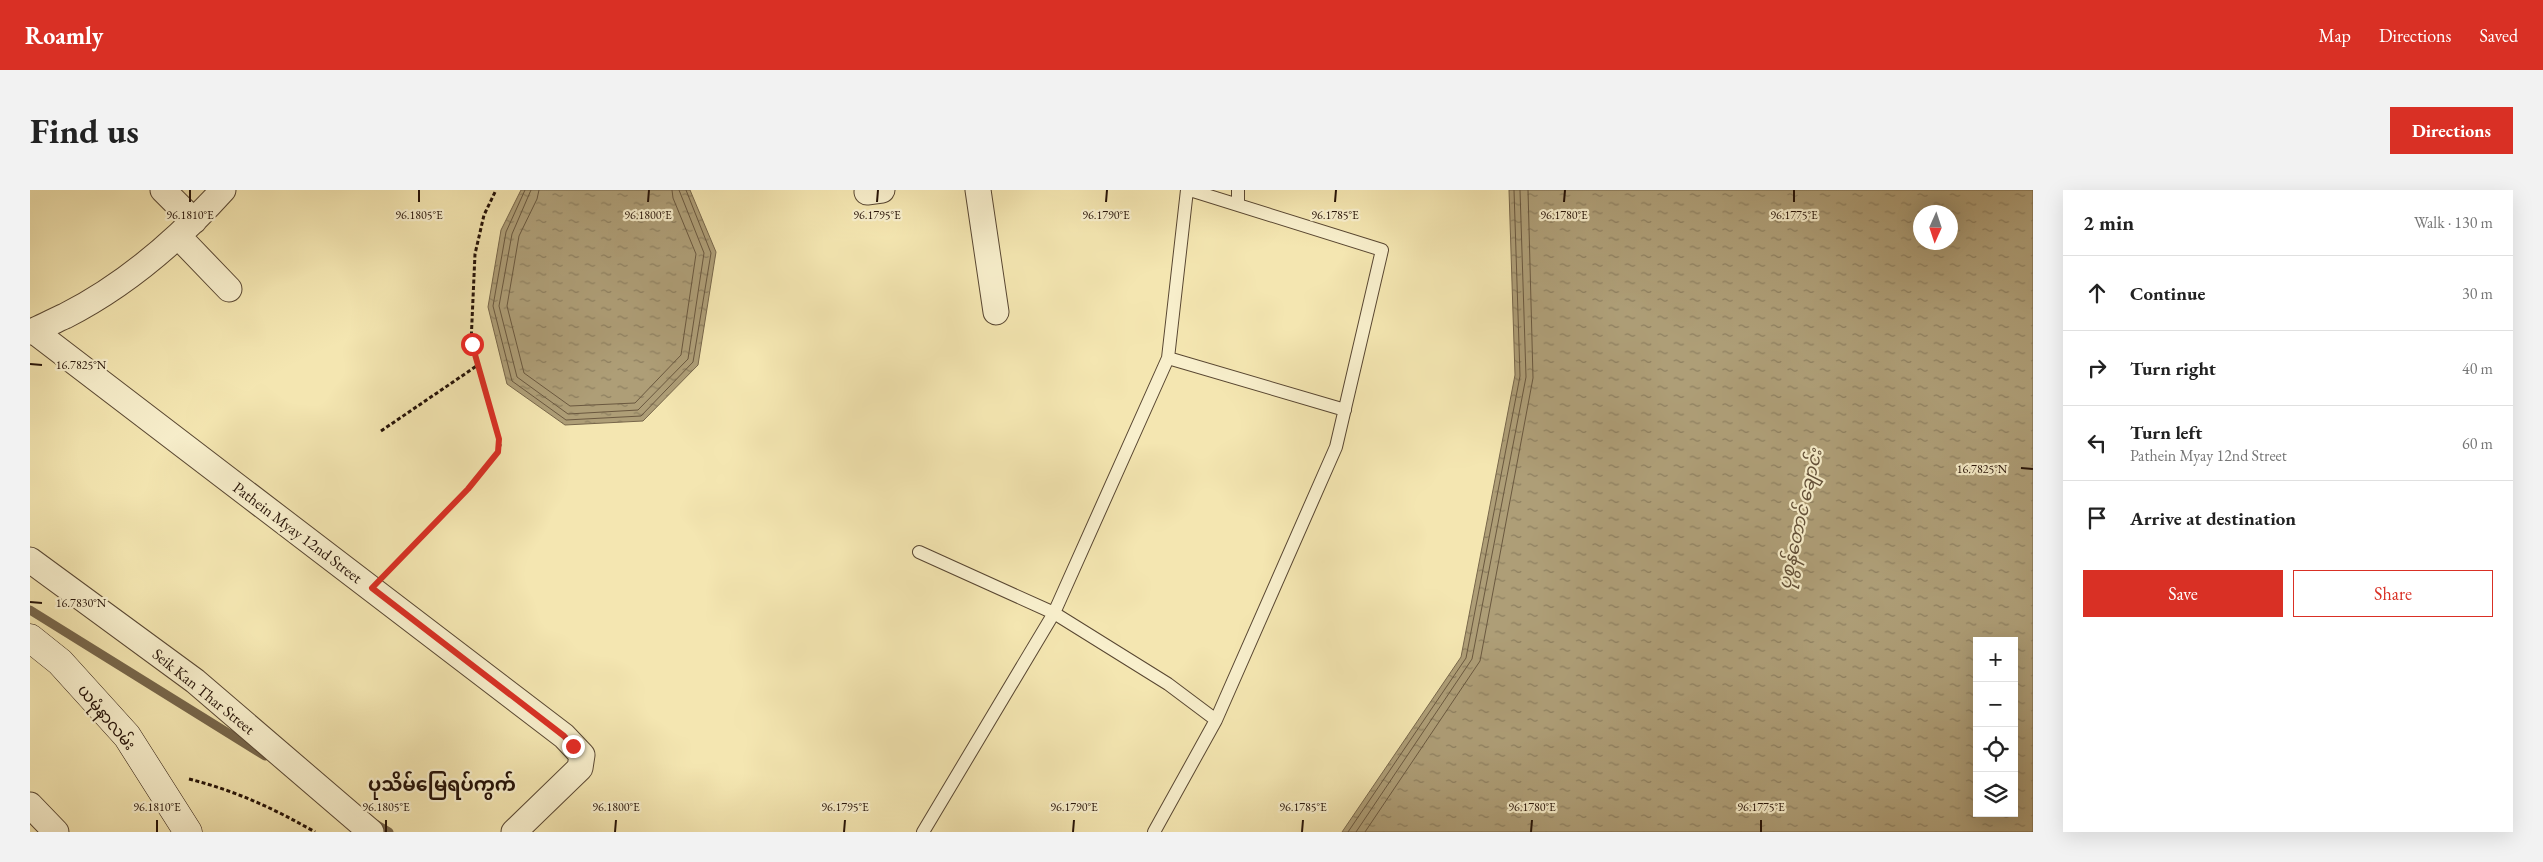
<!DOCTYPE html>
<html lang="en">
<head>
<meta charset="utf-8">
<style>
	body { margin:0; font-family:"EB Garamond","Noto Sans Myanmar",serif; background:#f2f2f2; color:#222 }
	.controls { position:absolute; right:15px; bottom:15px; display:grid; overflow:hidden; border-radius:0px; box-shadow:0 5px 20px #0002 }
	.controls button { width:45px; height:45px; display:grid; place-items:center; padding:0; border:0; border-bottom:1px solid #e0e0e0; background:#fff; color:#222; font:25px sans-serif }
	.compass { position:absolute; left:1883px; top:15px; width:45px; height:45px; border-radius:50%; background:#fff; box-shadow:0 5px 20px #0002; rotate:183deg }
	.stop { position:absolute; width:15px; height:15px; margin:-11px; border:4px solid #d93025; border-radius:50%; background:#fff }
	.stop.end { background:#d93025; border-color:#fff; box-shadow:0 1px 5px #0008 }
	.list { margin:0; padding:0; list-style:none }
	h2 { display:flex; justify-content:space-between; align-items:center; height:65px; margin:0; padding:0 20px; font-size:21px }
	h2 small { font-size:16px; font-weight:400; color:#767676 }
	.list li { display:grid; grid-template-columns:32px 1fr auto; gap:15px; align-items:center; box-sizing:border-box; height:75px; padding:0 20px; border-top:1px solid #e0e0e0 }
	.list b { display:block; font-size:19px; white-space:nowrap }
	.list p { margin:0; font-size:16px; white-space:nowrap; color:#767676 }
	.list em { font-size:16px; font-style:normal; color:#767676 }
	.actions { display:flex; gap:10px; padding:15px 20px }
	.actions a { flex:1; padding:11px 0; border:1px solid #d93025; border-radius:0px; text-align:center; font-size:18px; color:#d93025 }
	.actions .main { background:#d93025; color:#fff }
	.icon { flex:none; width:28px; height:28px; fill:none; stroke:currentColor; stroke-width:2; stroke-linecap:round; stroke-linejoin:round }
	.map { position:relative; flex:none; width:2003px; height:642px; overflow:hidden; border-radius:0px }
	header { display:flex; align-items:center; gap:30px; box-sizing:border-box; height:70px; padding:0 25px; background:#d93025; color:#fff }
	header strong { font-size:24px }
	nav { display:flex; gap:28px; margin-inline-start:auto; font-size:18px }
	.intro { display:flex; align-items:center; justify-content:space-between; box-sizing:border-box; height:120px; padding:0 30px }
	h1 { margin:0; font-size:35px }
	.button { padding:12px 22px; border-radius:0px; background:#d93025; color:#fff; font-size:18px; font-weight:700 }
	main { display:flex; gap:30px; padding:0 30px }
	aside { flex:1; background:#fff; border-radius:0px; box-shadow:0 5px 20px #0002 }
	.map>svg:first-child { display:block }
</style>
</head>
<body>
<header>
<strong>Roamly</strong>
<nav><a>Map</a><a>Directions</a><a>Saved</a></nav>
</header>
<div class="intro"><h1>Find us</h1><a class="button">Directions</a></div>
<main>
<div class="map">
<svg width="2003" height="642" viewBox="0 0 2003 642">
	<defs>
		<pattern id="water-ripples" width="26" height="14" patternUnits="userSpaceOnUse" patternTransform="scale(1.25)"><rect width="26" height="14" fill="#ae9e77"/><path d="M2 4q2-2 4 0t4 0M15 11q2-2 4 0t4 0" fill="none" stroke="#8d7f60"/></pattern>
	</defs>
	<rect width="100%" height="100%" fill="#f4e6b1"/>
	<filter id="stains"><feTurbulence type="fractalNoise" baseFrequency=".004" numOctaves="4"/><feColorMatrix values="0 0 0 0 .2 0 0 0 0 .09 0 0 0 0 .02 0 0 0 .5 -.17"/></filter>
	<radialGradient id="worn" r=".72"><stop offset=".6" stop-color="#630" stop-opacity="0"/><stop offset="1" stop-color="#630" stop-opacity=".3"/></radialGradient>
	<path fill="url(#water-ripples)" stroke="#77664a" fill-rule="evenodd" d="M491,0H660L686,62L668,175L613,231L535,235L477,194L458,117L471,40Z
		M1479,0H2003V642H1312L1431,467L1485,185ZM1890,22H1920V52H1890ZM1947,451H1984V623H1947Z"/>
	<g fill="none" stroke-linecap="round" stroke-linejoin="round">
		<path stroke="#6a583f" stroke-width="1" d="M495,0L476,42L463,116L482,191L536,230L611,226L663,172L681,63L656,0
			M501,0L482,44L469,116L487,187L538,224L608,220L658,169L674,63L649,0
			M509,0L507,9L489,46L477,116L494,183L540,216L605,213L651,165L666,64L643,8L642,0
			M1318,642L1436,468L1490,186L1484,0
			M1326,642L1442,469L1496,187L1490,0
			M1335,642L1450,471L1503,188L1498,0"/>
		<path stroke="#77664a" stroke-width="9" d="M0,420L235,566
			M344,633L359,642"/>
		<g stroke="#594732" stroke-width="14">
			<path id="service" d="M1208,15V0
				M1138,168L1315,220
				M889,362L1024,423L1138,168L1157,0
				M893,642L1024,423L1138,494L1186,530
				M1124,642L1186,530L1306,257L1352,60L1160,0"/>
		</g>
		<g stroke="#594732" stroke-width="27">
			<path id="minor" d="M133,0L164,31
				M948,0L966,122
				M837,2L852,0
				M148,46L199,99
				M4,141L534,546L552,565L550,578L484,642
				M0,142C12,138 23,131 35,126C96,95 147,51 193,0
				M0,370L165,491L341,642
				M0,615L26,642"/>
		</g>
		<g stroke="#251207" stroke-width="29">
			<path id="secondary" d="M0,448L30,472L97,546L158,642"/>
		</g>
		<path stroke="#251207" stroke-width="3" stroke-dasharray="4 2.5" stroke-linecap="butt" d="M351,241L448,175
			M361,379L437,299L468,262L470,255L441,153L445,64L454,25L466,0
			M159,589C206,601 243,618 285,642"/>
		<use href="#service" stroke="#f8efcc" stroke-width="12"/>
		<use href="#minor" stroke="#f8efcc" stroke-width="25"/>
		<use href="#secondary" stroke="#f8efcc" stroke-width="28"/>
	</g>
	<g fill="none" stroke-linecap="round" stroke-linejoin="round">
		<path stroke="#d93025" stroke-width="6" d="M442,154L469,249L468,262L438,299L342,398L534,546L543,556"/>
	</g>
	<path fill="none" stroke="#251207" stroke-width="2" d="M160,12V0M389,12V0M618,12L619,0M847,12L848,0M1076,12L1077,0M1305,12L1306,0M1534,12L1535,0M1764,12V0M0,174L12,175M1991,278L2003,279M0,412L12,413M127,642V630M356,642V630M585,642L586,630M814,642L815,630M1043,642L1044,630M1272,642L1273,630M1501,642L1502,630M1731,642V630"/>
	<g text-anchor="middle" stroke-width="4.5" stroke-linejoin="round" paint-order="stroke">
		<g font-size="16" fill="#251207" stroke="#f8efcc">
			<text transform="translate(268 342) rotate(37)" y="6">Pathein Myay 12nd Street</text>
			<text transform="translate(174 501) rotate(39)" y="6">Seik Kan Thar Street</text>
			<text transform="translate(77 527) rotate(50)" y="6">ယမုံနာလမ်း</text>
		</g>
		<g font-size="18" font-style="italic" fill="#635139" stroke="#f8efcc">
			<text transform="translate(1770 329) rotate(-77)" y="6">ပုစွန်တောင် ချောင်း</text>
		</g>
		<g font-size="19" font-weight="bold" fill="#251207" stroke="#f8efcc">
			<text x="412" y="601">ပုသိမ်မြေရပ်ကွက်</text>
		</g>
	</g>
	<g font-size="12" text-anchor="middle" fill="#251207" stroke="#f8efcc" stroke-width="4.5" stroke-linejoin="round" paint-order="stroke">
		<text x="160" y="29">96.1810°E</text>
		<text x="389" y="29">96.1805°E</text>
		<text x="618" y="29">96.1800°E</text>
		<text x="847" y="29">96.1795°E</text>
		<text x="1076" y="29">96.1790°E</text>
		<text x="1305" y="29">96.1785°E</text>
		<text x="1534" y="29">96.1780°E</text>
		<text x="1764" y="29">96.1775°E</text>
		<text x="51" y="179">16.7825°N</text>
		<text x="1952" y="283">16.7825°N</text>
		<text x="51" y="417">16.7830°N</text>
		<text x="127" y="621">96.1810°E</text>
		<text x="356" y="621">96.1805°E</text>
		<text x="586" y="621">96.1800°E</text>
		<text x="815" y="621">96.1795°E</text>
		<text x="1044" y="621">96.1790°E</text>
		<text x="1273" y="621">96.1785°E</text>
		<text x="1502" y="621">96.1780°E</text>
		<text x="1731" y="621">96.1775°E</text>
	</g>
	<rect width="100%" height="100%" filter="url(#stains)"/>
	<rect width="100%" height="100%" fill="url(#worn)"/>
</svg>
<div class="controls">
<button>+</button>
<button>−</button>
<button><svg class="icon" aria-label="locate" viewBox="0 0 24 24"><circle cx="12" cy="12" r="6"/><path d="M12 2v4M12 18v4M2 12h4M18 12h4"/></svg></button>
<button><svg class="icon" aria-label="layers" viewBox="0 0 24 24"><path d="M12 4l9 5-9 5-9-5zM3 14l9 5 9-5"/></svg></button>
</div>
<svg class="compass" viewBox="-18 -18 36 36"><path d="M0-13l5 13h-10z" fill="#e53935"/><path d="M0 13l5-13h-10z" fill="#767676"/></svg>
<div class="stop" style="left:442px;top:154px"></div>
<div class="stop end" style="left:543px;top:556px"></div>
</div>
<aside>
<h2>2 min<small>Walk · 130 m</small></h2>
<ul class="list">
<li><svg class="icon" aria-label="ahead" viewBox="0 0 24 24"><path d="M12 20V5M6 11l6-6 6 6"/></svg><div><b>Continue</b></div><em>30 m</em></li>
<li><svg class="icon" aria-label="right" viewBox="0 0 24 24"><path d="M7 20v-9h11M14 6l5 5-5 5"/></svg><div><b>Turn right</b></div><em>40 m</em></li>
<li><svg class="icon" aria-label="left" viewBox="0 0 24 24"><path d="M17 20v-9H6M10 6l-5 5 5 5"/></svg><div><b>Turn left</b><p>Pathein Myay 12nd Street</p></div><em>60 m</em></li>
<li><svg class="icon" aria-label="arrive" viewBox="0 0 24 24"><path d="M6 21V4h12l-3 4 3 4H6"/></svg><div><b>Arrive at destination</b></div></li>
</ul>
<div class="actions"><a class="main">Save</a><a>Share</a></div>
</aside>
</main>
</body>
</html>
